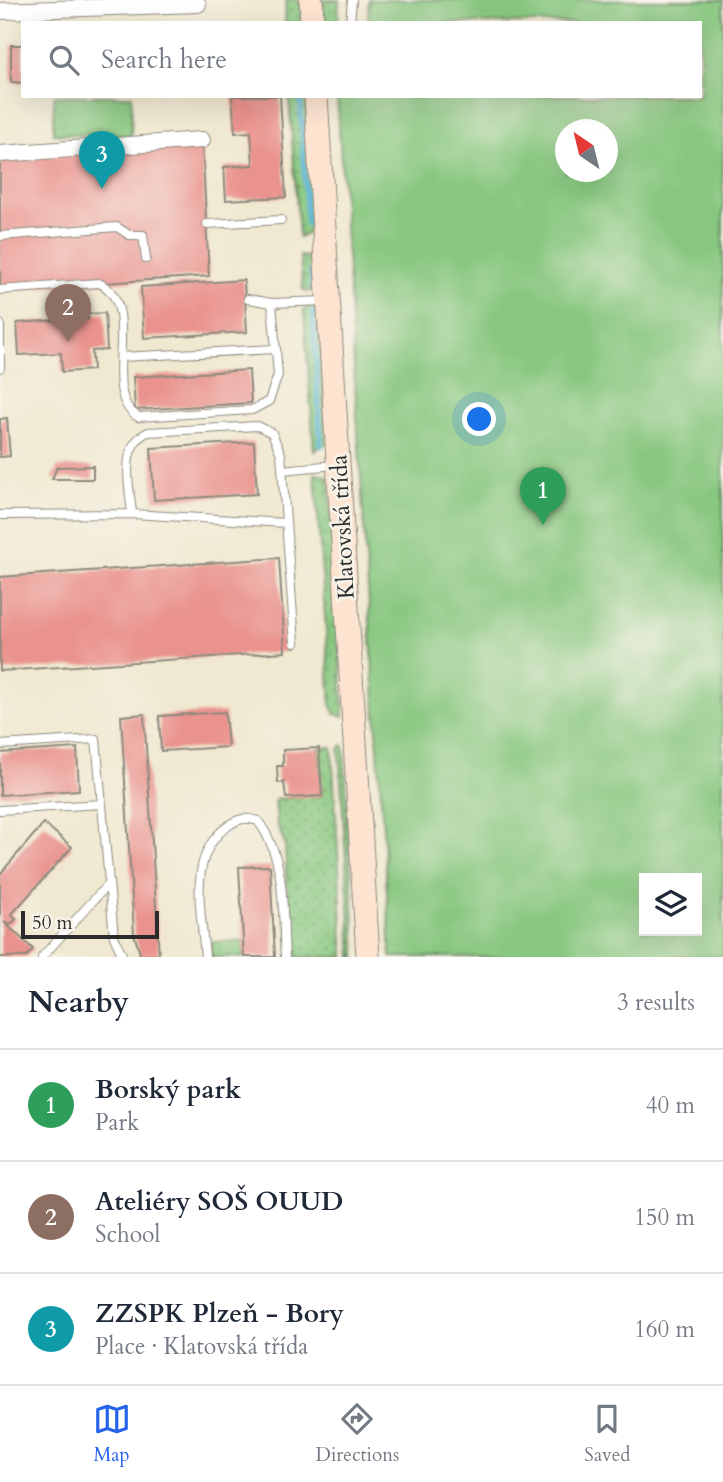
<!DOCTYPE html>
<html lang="en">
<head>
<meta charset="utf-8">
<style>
	body { margin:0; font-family:Cardo,serif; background:#f2f2f3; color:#1f2937 }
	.controls { position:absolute; right:21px; bottom:21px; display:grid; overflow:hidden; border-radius:0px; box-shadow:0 7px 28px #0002 }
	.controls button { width:63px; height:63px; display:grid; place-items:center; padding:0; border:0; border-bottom:2px solid #e0e1e3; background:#fff; color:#1f2937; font:35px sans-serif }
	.compass { position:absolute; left:555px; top:119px; width:63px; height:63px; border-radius:50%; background:#fff; box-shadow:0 7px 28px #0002; rotate:325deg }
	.scale { position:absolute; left:21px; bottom:18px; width:138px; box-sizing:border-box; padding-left:7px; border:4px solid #2b2b2b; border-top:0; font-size:19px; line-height:24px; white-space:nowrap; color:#2b2b2b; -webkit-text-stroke:5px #f7f3e8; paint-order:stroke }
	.you { position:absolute; left:480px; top:420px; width:24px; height:24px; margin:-18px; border:5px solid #fff; border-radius:50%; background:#1a73e8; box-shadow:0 0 0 10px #1a73e833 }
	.badge { display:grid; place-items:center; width:46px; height:46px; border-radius:50%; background:#2563eb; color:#fff; font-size:23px; font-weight:700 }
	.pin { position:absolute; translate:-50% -58px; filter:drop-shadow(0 2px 4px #0008) }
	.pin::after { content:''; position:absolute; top:37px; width:24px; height:21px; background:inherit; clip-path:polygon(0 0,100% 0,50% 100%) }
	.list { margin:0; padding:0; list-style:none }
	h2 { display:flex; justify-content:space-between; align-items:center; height:91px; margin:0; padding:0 28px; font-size:30px }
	h2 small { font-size:23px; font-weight:400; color:#747a83 }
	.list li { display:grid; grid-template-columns:46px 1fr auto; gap:21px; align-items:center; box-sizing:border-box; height:112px; padding:0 28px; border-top:2px solid #e0e1e3 }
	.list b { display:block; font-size:26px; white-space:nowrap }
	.list p { margin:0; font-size:23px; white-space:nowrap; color:#747a83 }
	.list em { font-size:23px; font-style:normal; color:#747a83 }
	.icon { flex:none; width:38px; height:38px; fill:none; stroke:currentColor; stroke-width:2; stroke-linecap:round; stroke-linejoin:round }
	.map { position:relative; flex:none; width:723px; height:957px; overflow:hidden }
	.search { position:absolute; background:#fff; box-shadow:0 7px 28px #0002; left:21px; right:21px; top:21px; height:77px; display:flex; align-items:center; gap:18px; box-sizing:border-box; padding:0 24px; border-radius:0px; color:#747a83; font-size:26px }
	.sheet { height:427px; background:#fff }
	nav { display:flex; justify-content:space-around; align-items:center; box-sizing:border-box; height:98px; border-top:2px solid #e0e1e3; background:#fff; font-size:19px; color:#747a83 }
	nav a { display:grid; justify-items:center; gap:4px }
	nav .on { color:#2563eb }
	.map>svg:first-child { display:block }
</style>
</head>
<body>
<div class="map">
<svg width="723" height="957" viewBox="0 0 723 957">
	<defs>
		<pattern id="grass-dots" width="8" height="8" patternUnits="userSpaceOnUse" patternTransform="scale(1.75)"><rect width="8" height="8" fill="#87c77f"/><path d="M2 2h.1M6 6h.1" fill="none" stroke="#6fa268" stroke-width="1.8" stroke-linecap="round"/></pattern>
	</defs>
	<rect width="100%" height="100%" fill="#f7f3e8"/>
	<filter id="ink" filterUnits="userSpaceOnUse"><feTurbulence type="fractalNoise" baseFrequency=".0143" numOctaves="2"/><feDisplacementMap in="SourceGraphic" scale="14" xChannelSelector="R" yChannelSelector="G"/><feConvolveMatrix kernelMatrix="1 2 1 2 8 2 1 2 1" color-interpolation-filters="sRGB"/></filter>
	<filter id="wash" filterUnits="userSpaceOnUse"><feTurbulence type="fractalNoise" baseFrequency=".00686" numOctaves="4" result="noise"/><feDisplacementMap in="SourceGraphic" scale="28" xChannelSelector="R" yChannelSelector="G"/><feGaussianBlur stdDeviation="1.57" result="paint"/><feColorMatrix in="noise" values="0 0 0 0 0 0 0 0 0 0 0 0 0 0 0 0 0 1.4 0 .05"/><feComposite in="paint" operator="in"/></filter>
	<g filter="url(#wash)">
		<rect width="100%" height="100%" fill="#f0e8d0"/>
		<path fill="url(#grass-dots)" stroke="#597955" stroke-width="2" d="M286,0H301L302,23H285Z
			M323,0H339L338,23H324Z
			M289,96H306L314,222L307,234L299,237Z
			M300,256L307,257L316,268L318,286L308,292L303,290Z
			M311,305L319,312L327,443L314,451L304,310Z
			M315,473L329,477L344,717L335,714L331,704Z
			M342,745L344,747L356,957H352L339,749Z
			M332,747L344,957H290L285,844L277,824L275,799L322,796L319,748Z
			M243,941L244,957H211V942Z"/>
		<path fill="#87c77f" stroke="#597955" stroke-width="2" fill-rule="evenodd" d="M369,0H723V957H391L337,96H700V23H368ZM566,130H608V172H566ZM644,878H697V931H644Z
			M54,96H132L131,136L53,134Z"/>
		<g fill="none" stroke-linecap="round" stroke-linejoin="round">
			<path stroke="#5bb4d8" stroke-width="5" d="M300,96L307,224
				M311,271L312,287
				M313,312L321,446"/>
		</g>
		<g id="blocks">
			<path fill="#ea928d" d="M11,45H23V83L11,82Z
				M232,96H280L286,197L226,200L224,167L253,165L251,132L235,133Z
				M202,140L209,276L0,290V154Z
				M244,280L247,332L144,338L141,287Z
				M76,311L77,320L88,319V314L105,313L107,350L92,351L93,370L62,372L61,353L19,355L17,323L59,320V312Z
				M249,370L251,403L135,410L133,377Z
				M7,418L10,456L0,457V419Z
				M254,442L257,494L154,500L151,448Z
				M93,466V479H52L57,467Z
				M279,558L285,652L0,671V577Z
				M225,712L228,747L161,751L159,716Z
				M144,714L157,922L159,957H141L134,934L131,881L121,716Z
				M77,748L79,790L0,795V753Z
				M319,748L322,796L286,798L284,782L278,783L277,766H283V750Z
				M44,823L72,847L11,915L16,919L10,925L4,922L33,949L26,957H0V874Z
				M270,866L275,957H244L239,867Z"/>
		</g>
	</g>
	<g filter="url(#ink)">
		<use href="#blocks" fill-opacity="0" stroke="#8e8a7e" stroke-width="2"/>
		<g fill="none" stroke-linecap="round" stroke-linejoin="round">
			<g stroke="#8e8a7e" stroke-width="10">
				<path id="lane" d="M350,23L352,0
					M207,224L281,220
					M0,236L117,227L129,235H143L146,259
					M0,290L99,283C146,305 97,393 138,417L252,410L269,401L278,375L272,303
					M248,299L272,303L325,301
					M0,324V368
					M121,357L276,349
					M282,470L335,465
					M132,514C130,487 118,446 148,432L258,426L272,433L281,454L295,643
					M0,515L132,514L286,523
					M0,745L96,739L114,937L123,957
					M0,810L102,804
					M42,957L109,883
					M205,957C202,913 186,855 228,826C239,818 246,817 258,821C287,859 282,912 285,957"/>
			</g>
			<g stroke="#8e8a7e" stroke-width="18">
				<path id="street" d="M0,11L198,4
					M0,154L202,140"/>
			</g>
			<g stroke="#8e8a7e" stroke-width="25">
				<path id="secondary" d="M311,0L312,23
					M316,96L368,957"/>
			</g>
			<use href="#lane" stroke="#fff" stroke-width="8"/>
			<use href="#street" stroke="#fff" stroke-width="16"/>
			<use href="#secondary" stroke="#fde4d1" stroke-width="23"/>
		</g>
	</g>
	<g text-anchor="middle" stroke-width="5" stroke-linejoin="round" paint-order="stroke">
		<g font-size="23" fill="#2b2b2b" stroke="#f7f3e8">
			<text transform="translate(342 527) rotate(-93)" y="8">Klatovská třída</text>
		</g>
	</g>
</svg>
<div class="controls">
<button><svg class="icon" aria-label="layers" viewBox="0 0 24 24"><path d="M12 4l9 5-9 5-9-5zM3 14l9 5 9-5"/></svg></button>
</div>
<svg class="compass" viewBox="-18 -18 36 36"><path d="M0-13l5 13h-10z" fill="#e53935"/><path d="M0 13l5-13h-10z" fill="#747a83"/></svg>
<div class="scale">50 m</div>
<div class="you"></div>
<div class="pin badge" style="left:543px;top:525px;background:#2e9e5b">1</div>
<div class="pin badge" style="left:68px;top:342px;background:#8d6e63">2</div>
<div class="pin badge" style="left:102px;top:189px;background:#0f9aa8">3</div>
<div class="search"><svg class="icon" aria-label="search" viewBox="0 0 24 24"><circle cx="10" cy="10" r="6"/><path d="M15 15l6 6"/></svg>Search here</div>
</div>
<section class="sheet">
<h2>Nearby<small>3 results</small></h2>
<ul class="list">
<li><span class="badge" style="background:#2e9e5b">1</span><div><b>Borský park</b><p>Park</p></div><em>40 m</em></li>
<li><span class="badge" style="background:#8d6e63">2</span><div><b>Ateliéry SOŠ OUUD</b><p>School</p></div><em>150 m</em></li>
<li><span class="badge" style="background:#0f9aa8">3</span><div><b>ZZSPK Plzeň - Bory</b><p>Place · Klatovská třída</p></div><em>160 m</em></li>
</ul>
</section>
<nav>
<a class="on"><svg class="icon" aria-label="map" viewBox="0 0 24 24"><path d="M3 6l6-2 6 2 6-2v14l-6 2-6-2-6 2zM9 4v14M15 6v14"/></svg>Map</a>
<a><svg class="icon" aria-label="directions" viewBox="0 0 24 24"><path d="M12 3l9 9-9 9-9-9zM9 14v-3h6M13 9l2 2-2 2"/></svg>Directions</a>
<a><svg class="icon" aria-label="saved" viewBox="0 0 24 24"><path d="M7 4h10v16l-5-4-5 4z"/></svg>Saved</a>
</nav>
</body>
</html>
